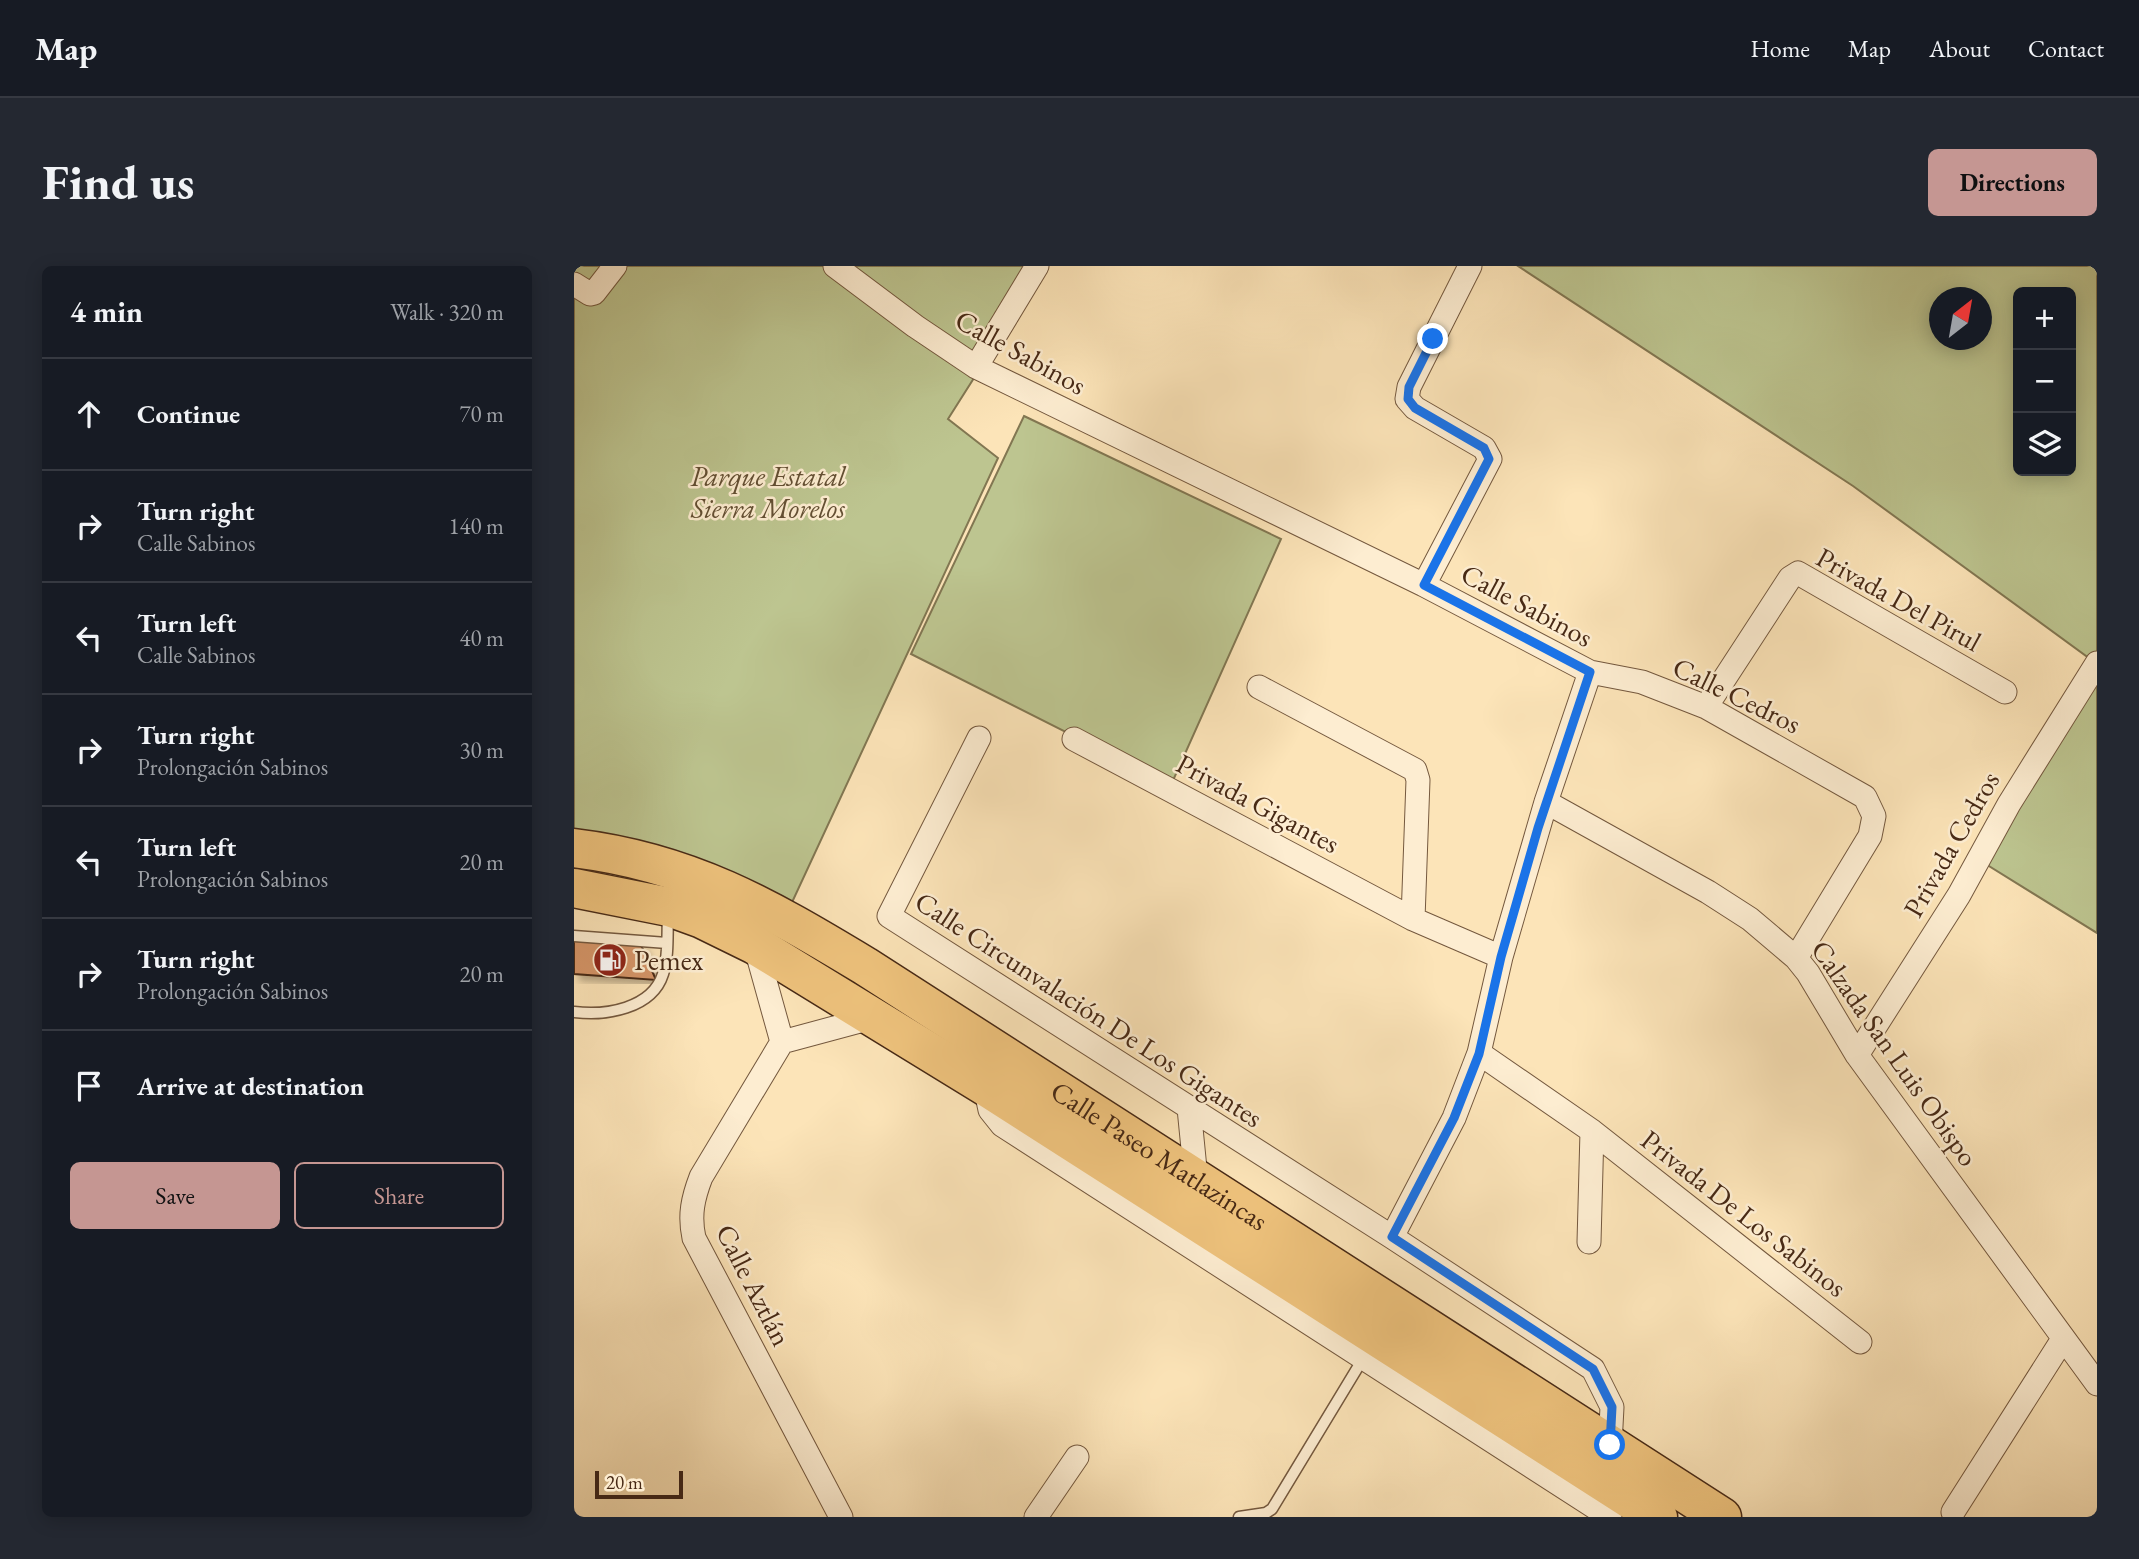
<!DOCTYPE html>
<html lang="en">
<head>
<meta charset="utf-8">
<style>
	body { margin:0; font-family:"EB Garamond",serif; background:#242831; color:#f1f3f6 }
	.controls { position:absolute; right:21px; top:21px; display:grid; overflow:hidden; border-radius:10px; box-shadow:0 4px 18px #0003 }
	.controls button { width:63px; height:63px; display:grid; place-items:center; padding:0; border:0; border-bottom:2px solid #363941; background:#171b24; color:#f1f3f6; font:35px sans-serif }
	.compass { position:absolute; left:1355px; top:21px; width:63px; height:63px; border-radius:50%; background:#171b24; box-shadow:0 4px 18px #0003; rotate:31deg }
	.scale { position:absolute; left:21px; bottom:18px; width:88px; box-sizing:border-box; padding-left:7px; border:4px solid #472915; border-top:0; font-size:19px; line-height:24px; white-space:nowrap; color:#472915; -webkit-text-stroke:5px #fdedd1; paint-order:stroke }
	.stop { position:absolute; width:21px; height:21px; margin:-16px; border:5px solid #1a73e8; border-radius:50%; background:#fff }
	.stop.end { background:#1a73e8; border-color:#fff; box-shadow:0 2px 7px #0008 }
	.list { margin:0; padding:0; list-style:none }
	h2 { display:flex; justify-content:space-between; align-items:center; height:91px; margin:0; padding:0 28px; font-size:30px }
	h2 small { font-size:23px; font-weight:400; color:#9ea1a6 }
	.list li { display:grid; grid-template-columns:46px 1fr auto; gap:21px; align-items:center; box-sizing:border-box; height:112px; padding:0 28px; border-top:2px solid #363941 }
	.list b { display:block; font-size:26px; white-space:nowrap }
	.list p { margin:0; font-size:23px; white-space:nowrap; color:#9ea1a6 }
	.list em { font-size:23px; font-style:normal; color:#9ea1a6 }
	.actions { display:flex; gap:14px; padding:21px 28px }
	.actions a { flex:1; padding:16px 0; border:2px solid #c59692; border-radius:10px; text-align:center; font-size:24px; color:#c59692 }
	.actions .main { background:#c59692; color:#111 }
	.icon { flex:none; width:38px; height:38px; fill:none; stroke:currentColor; stroke-width:2; stroke-linecap:round; stroke-linejoin:round }
	.map { position:relative; flex:none; width:1523px; height:1251px; overflow:hidden; border-radius:10px }
	header { display:flex; align-items:center; gap:42px; box-sizing:border-box; height:98px; padding:0 35px; background:#171b24; border-bottom:2px solid #363941 }
	header strong { font-size:33px }
	nav { display:flex; gap:38px; margin-inline-start:auto; font-size:24px }
	.intro { display:flex; align-items:center; justify-content:space-between; box-sizing:border-box; height:168px; padding:0 42px }
	h1 { margin:0; font-size:49px }
	.button { padding:18px 32px; border-radius:10px; background:#c59692; color:#111; font-size:24px; font-weight:700 }
	main { display:flex; gap:42px; padding:0 42px }
	aside { flex:1; background:#171b24; border-radius:10px; box-shadow:0 4px 18px #0003 }
	.map>svg:first-child { display:block }
</style>
</head>
<body>
<header>
<strong>Map</strong>
<nav><a>Home</a><a>Map</a><a>About</a><a>Contact</a></nav>
</header>
<div class="intro"><h1>Find us</h1><a class="button">Directions</a></div>
<main>
<aside>
<h2>4 min<small>Walk · 320 m</small></h2>
<ul class="list">
<li><svg class="icon" aria-label="ahead" viewBox="0 0 24 24"><path d="M12 20V5M6 11l6-6 6 6"/></svg><div><b>Continue</b></div><em>70 m</em></li>
<li><svg class="icon" aria-label="right" viewBox="0 0 24 24"><path d="M7 20v-9h11M14 6l5 5-5 5"/></svg><div><b>Turn right</b><p>Calle Sabinos</p></div><em>140 m</em></li>
<li><svg class="icon" aria-label="left" viewBox="0 0 24 24"><path d="M17 20v-9H6M10 6l-5 5 5 5"/></svg><div><b>Turn left</b><p>Calle Sabinos</p></div><em>40 m</em></li>
<li><svg class="icon" aria-label="right" viewBox="0 0 24 24"><path d="M7 20v-9h11M14 6l5 5-5 5"/></svg><div><b>Turn right</b><p>Prolongación Sabinos</p></div><em>30 m</em></li>
<li><svg class="icon" aria-label="left" viewBox="0 0 24 24"><path d="M17 20v-9H6M10 6l-5 5 5 5"/></svg><div><b>Turn left</b><p>Prolongación Sabinos</p></div><em>20 m</em></li>
<li><svg class="icon" aria-label="right" viewBox="0 0 24 24"><path d="M7 20v-9h11M14 6l5 5-5 5"/></svg><div><b>Turn right</b><p>Prolongación Sabinos</p></div><em>20 m</em></li>
<li><svg class="icon" aria-label="arrive" viewBox="0 0 24 24"><path d="M6 21V4h12l-3 4 3 4H6"/></svg><div><b>Arrive at destination</b></div></li>
</ul>
<div class="actions"><a class="main">Save</a><a>Share</a></div>
</aside>
<div class="map">
<svg width="1523" height="1251" viewBox="0 0 1523 1251">
	<defs>
		<filter id="shadow"><feDropShadow dx="6" dy="6" stdDeviation="3.5" flood-color="#0004"/></filter>
	</defs>
	<rect width="100%" height="100%" fill="#fce4b8"/>
	<filter id="stains"><feTurbulence type="fractalNoise" baseFrequency=".00286" numOctaves="4"/><feColorMatrix values="0 0 0 0 .2 0 0 0 0 .09 0 0 0 0 .02 0 0 0 .5 -.17"/></filter>
	<radialGradient id="worn" r=".72"><stop offset=".6" stop-color="#630" stop-opacity="0"/><stop offset="1" stop-color="#630" stop-opacity=".3"/></radialGradient>
	<path fill="#bdc590" stroke="#827752" stroke-width="2" fill-rule="evenodd" d="M0,0H471L374,153L424,192L195,686L0,619Z
		M944,0H1523V398L1279,220ZM1444,26H1497V205H1444ZM1366,32H1408V74H1366Z
		M450,150L707,273L597,519L337,388Z
		M1523,404V667L1402,592Z"/>
	<path fill="#d59567" stroke="#472915" stroke-width="2" filter="url(#shadow)" d="M0,674L67,679L82,714L0,708Z"/>
	<g fill="none" stroke-linecap="round" stroke-linejoin="round">
		<g stroke="#74583e" stroke-width="13">
			<path id="lane" d="M0,670L93,677
				M0,746C31,750 78,743 89,708C95,690 93,667 94,648
				M665,1251L692,1247L698,1243L790,1091"/>
		</g>
		<g stroke="#74583e" stroke-width="25">
			<path id="street" d="M261,0L341,60L402,101L850,319L1016,406L1068,416L1132,441L1291,531L1300,550L1296,570L1222,692
				M0,18L16,28L20,27L41,0
				M402,101L463,0
				M850,319L916,193L910,182L841,142L833,133L835,121L896,0
				M685,421L841,504L844,514L839,653
				M1132,441L1216,312L1224,307L1431,426
				M405,472L315,650L818,971L1019,1103L1038,1141L1036,1179
				M500,473L839,653L927,691
				M972,536L1134,626L1176,653L1222,692L1234,707L1283,789L1523,1118
				M181,679L208,776
				M905,787L1018,865L1286,1076
				M1283,789L1385,629L1435,538L1523,397
				M411,820L416,844L428,859L1036,1251
				M615,842L622,913
				M818,971L880,852L905,787L927,691L972,536L1016,406
				M1015,976L1018,865
				M1379,1246L1489,1073
				M267,1251L120,972C115,949 119,932 127,911L208,776L301,751
				M462,1251L503,1191"/>
		</g>
		<g stroke="#472915" stroke-width="41">
			<g id="highway">
				<path id="s1" d="M0,582C116,596 193,641 291,700L1148,1251"/>
				<path d="M0,622L95,641L128,653L181,679L411,820L1084,1251"/>
			</g>
		</g>
		<use href="#lane" stroke="#fdedd1" stroke-width="10"/>
		<use href="#street" stroke="#fdedd1" stroke-width="23"/>
		<use href="#highway" stroke="#eec27c" stroke-width="38"/>
	</g>
	<g fill="none" stroke-linecap="round" stroke-linejoin="round">
		<path stroke="#1a73e8" stroke-width="9" d="M859,73L835,121L834,133L841,142L910,182L915,193L850,319L1016,406L964,562L927,691L905,788L880,852L818,971L1019,1103L1038,1141L1036,1179"/>
	</g>
	<defs>
		<g id="fuel-disc" transform="scale(1.75)"><circle r="9.5" fill="#8f2418" stroke="#fdedd1"/><path d="M-5.5-6h7V0h2V4h1.3V-2.5L3-4.5l.8-.8L6-3V5H2.5V1h-1V6h-7ZM-4.2-4.7v3.2H.2V-4.7Z" fill="#fff"/></g>
	</defs>
	<g fill-rule="evenodd">
		<use href="#fuel-disc" x="36" y="694"/>
	</g>
	<g text-anchor="middle" stroke-width="5" stroke-linejoin="round" paint-order="stroke">
		<g font-size="28" fill="#472915" stroke="#fdedd1">
			<text transform="translate(447 86) rotate(29)" y="10">Calle Sabinos</text>
			<text transform="translate(1325 333) rotate(29)" y="10">Privada Del Pirul</text>
			<text transform="translate(953 339) rotate(28)" y="10">Calle Sabinos</text>
			<text transform="translate(1163 429) rotate(26)" y="10">Calle Cedros</text>
			<text transform="translate(684 537) rotate(28)" y="10">Privada Gigantes</text>
			<text transform="translate(1377 578) rotate(-60)" y="10">Privada Cedros</text>
			<text transform="translate(515 743) rotate(33)" y="10">Calle Circunvalación De Los Gigantes</text>
			<text transform="translate(1321 787) rotate(55)" y="10">Calzada San Luis Obispo</text>
			<text dy="10" stroke="none"><textPath href="#s1" startOffset="667">Calle Paseo Matlazincas</textPath></text>
			<text transform="translate(1170 947) rotate(38)" y="10">Privada De Los Sabinos</text>
			<text transform="translate(180 1019) rotate(63)" y="10">Calle Aztlán</text>
		</g>
		<g font-size="28" font-style="italic" fill="#645034" stroke="#fdedd1">
			<text x="194" y="220">Parque Estatal<tspan x="194" dy="32">Sierra Morelos</tspan></text>
		</g>
		<g font-size="28" fill="#472915" stroke="#fdedd1" text-anchor="start">
			<text x="60" y="704">Pemex</text>
		</g>
	</g>
	<rect width="100%" height="100%" filter="url(#stains)"/>
	<rect width="100%" height="100%" fill="url(#worn)"/>
</svg>
<div class="controls">
<button>+</button>
<button>−</button>
<button><svg class="icon" aria-label="layers" viewBox="0 0 24 24"><path d="M12 4l9 5-9 5-9-5zM3 14l9 5 9-5"/></svg></button>
</div>
<svg class="compass" viewBox="-18 -18 36 36"><path d="M0-13l5 13h-10z" fill="#e53935"/><path d="M0 13l5-13h-10z" fill="#9ea1a6"/></svg>
<div class="scale">20 m</div>
<div class="stop" style="left:1036px;top:1179px"></div>
<div class="stop end" style="left:859px;top:73px"></div>
</div>
</main>
</body>
</html>
